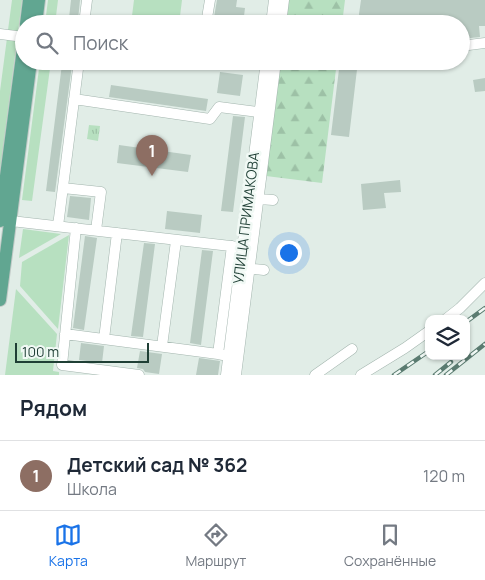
<!DOCTYPE html>
<html lang="ru">
<head>
<meta charset="utf-8">
<style>
	body { margin:0; font-family:Manrope,sans-serif; background:#f2f2f3; color:#1f2937 }
	.controls { position:absolute; right:15px; bottom:15px; display:grid; overflow:hidden; border-radius:10px; box-shadow:0 1px 4px #0004 }
	.controls button { width:45px; height:45px; display:grid; place-items:center; padding:0; border:0; border-bottom:1px solid #e0e1e3; background:#fff; color:#1f2937; font:25px sans-serif }
	.scale { position:absolute; left:15px; bottom:12px; width:134px; box-sizing:border-box; padding-left:5px; border:2px solid #1f3f35; border-top:0; font-size:14px; line-height:18px; white-space:nowrap; color:#1f3f35; -webkit-text-stroke:4px #f1f9f5; paint-order:stroke }
	.you { position:absolute; left:288px; top:252px; width:18px; height:18px; margin:-12px; border:4px solid #fff; border-radius:50%; background:#1a73e8; box-shadow:0 0 0 8px #1a73e833 }
	.badge { display:grid; place-items:center; width:32px; height:32px; border-radius:50%; background:#1a73e8; color:#fff; font-size:16px; font-weight:700 }
	.pin { position:absolute; translate:-50% -41px; filter:drop-shadow(0 1px 2px #0008) }
	.pin::after { content:''; position:absolute; top:26px; width:18px; height:15px; background:inherit; clip-path:polygon(0 0,100% 0,50% 100%) }
	.list { margin:0; padding:0; list-style:none }
	h2 { display:flex; justify-content:space-between; align-items:center; height:65px; margin:0; padding:0 20px; font-size:21px }
	h2 small { font-size:16px; font-weight:400; color:#747a83 }
	.list li { display:grid; grid-template-columns:32px 1fr auto; gap:15px; align-items:center; box-sizing:border-box; height:70px; padding:0 20px; border-top:1px solid #e0e1e3 }
	.list b { display:block; font-size:19px; white-space:nowrap }
	.list p { margin:0; font-size:16px; white-space:nowrap; color:#747a83 }
	.list em { font-size:16px; font-style:normal; color:#747a83 }
	.icon { flex:none; width:28px; height:28px; fill:none; stroke:currentColor; stroke-width:2; stroke-linecap:round; stroke-linejoin:round }
	.map { position:relative; flex:none; width:485px; height:375px; overflow:hidden }
	.search { position:absolute; background:#fff; box-shadow:0 1px 4px #0004; left:15px; right:15px; top:15px; height:55px; display:flex; align-items:center; gap:12px; box-sizing:border-box; padding:0 18px; border-radius:28px; color:#747a83; font-size:19px }
	.sheet { height:135px; background:#fff }
	nav { display:flex; justify-content:space-around; align-items:center; box-sizing:border-box; height:70px; border-top:1px solid #e0e1e3; background:#fff; font-size:14px; color:#747a83 }
	nav a { display:grid; justify-items:center; gap:2px }
	nav .on { color:#1a73e8 }
	.map>svg:first-child { display:block }
</style>
</head>
<body>
<div class="map">
<svg width="485" height="375" viewBox="0 0 485 375">
	<defs>
		<pattern id="forest-firs" width="22" height="20" patternUnits="userSpaceOnUse" patternTransform="scale(1.25)"><rect width="22" height="20" fill="#b7e0c0"/><path d="M5 1l3.5 6h-7zM16 11l3.5 6h-7z" fill="#9dc1a6"/></pattern>
		<pattern id="park-tufts" width="24" height="20" patternUnits="userSpaceOnUse" patternTransform="scale(1.25)"><rect width="24" height="20" fill="#b7e0c0"/><path d="M3 7l-1-3M5 7V3M7 7l1-3M15 17l-1-3M17 17v-4M19 17l1-3" fill="none" stroke="#9dc1a6"/></pattern>
	</defs>
	<rect width="100%" height="100%" fill="#e1ede7"/>
	<path fill="#b7e0c0" d="M12,0H22L18,32L8,30Z
		M48,0H58L55,24H45Z
		M134,0H182L179,24H131Z
		M7,38L17,40L0,171V91Z
		M40,61H51L32,201L22,200Z
		M23,229L61,234L19,258Z
		M69,235L58,329L20,286L22,262Z
		M16,289L57,334L53,371L59,372V375H5Z"/>
	<path fill="url(#forest-firs)" d="M289,0H345L342,24H286Z
		M281,61H337L322,183L266,176Z"/>
	<path fill="url(#park-tufts)" d="M89,125L100,126L98,141L87,139Z"/>
	<path fill="#b9cbc2" d="M71,0H80L78,20L69,18Z
		M217,0H237L236,7L245,8L243,24H226L227,18L214,17Z
		M361,0H485V26H479L480,37L461,39V24H366V22H360L359,14Z
		M172,61H189V69L172,68Z
		M340,61H358L349,137L331,135Z
		M62,64L72,65L55,192L46,191Z
		M220,72L243,75L240,96L217,93Z
		M485,78V91L475,92L473,80Z
		M111,85L208,99L206,111L109,97Z
		M233,116L245,117L233,212L221,211Z
		M119,145L191,155L188,172L117,163Z
		M400,180L401,192L384,193L386,208L363,210L361,184Z
		M70,196L91,198L89,220L67,217Z
		M167,211L202,215L200,233L165,229Z
		M85,236L97,238L84,330L73,328Z
		M144,243L155,244L143,337L131,336Z
		M202,250L213,251L201,345L190,343Z
		M81,343L104,346L102,363L79,360Z
		M140,351L162,354L159,374L145,372L143,369L137,368Z
		M199,358L220,361L218,375H196Z"/>
	<g fill="none" stroke-linecap="round" stroke-linejoin="round">
		<g stroke="#a3b5ae" stroke-width="11">
			<path id="minor" d="M84,24L87,0
				M206,24L210,0
				M271,24L274,0
				M281,24L284,0
				M0,34L24,37
				M461,46L485,43
				M97,61L107,62
				M74,99L210,119L219,107L266,113
				M63,188L101,192L96,230
				M259,199L273,200
				M11,221L248,248
				M58,226L79,61
				M76,228L62,365L139,375
				M243,268L264,270
				M446,319L460,308L485,283
				M65,334L218,354
				M104,339L117,233
				M162,346L176,241
				M223,355L218,354L232,246
				M226,375L266,61
				M236,375L276,61
				M315,375L352,349
				M361,375L405,348L429,331"/>
		</g>
		<g stroke="#c0c9c6" stroke-width="14">
			<path id="major" d="M26,24L29,0
				M36,24L39,0
				M0,221L24,41
				M0,300L31,61"/>
		</g>
		<use href="#minor" stroke="#fff" stroke-width="10"/>
		<use href="#major" stroke="#61a691" stroke-width="12"/>
		<g stroke="#5a7b70" stroke-width="4.5">
			<path id="rail" d="M466,322L485,308
				M394,375L429,351
				M435,375L451,362
				M446,375L485,344"/>
		</g>
		<use href="#rail" stroke="#f1f9f5" stroke-width="2.5" stroke-dasharray="8" stroke-linecap="butt"/>
	</g>
	<g text-anchor="middle" stroke-width="5" stroke-linejoin="round" paint-order="stroke">
		<g font-size="14" fill="#1f3f35" stroke="#f1f9f5">
			<text transform="translate(246 218) rotate(-83)" y="5">УЛИЦА ПРИМАКОВА</text>
		</g>
	</g>
</svg>
<div class="controls">
<button><svg class="icon" aria-label="layers" viewBox="0 0 24 24"><path d="M12 4l9 5-9 5-9-5zM3 14l9 5 9-5"/></svg></button>
</div>
<div class="scale">100 m</div>
<div class="you"></div>
<div class="pin badge" style="left:152px;top:176px;background:#8d6e63">1</div>
<div class="search"><svg class="icon" aria-label="search" viewBox="0 0 24 24"><circle cx="10" cy="10" r="6"/><path d="M15 15l6 6"/></svg>Поиск</div>
</div>
<section class="sheet">
<h2>Рядом<small></small></h2>
<ul class="list">
<li><span class="badge" style="background:#8d6e63">1</span><div><b>Детский сад № 362</b><p>Школа</p></div><em>120 m</em></li>
</ul>
</section>
<nav>
<a class="on"><svg class="icon" aria-label="map" viewBox="0 0 24 24"><path d="M3 6l6-2 6 2 6-2v14l-6 2-6-2-6 2zM9 4v14M15 6v14"/></svg>Карта</a>
<a><svg class="icon" aria-label="directions" viewBox="0 0 24 24"><path d="M12 3l9 9-9 9-9-9zM9 14v-3h6M13 9l2 2-2 2"/></svg>Маршрут</a>
<a><svg class="icon" aria-label="saved" viewBox="0 0 24 24"><path d="M7 4h10v16l-5-4-5 4z"/></svg>Сохранённые</a>
</nav>
</body>
</html>
